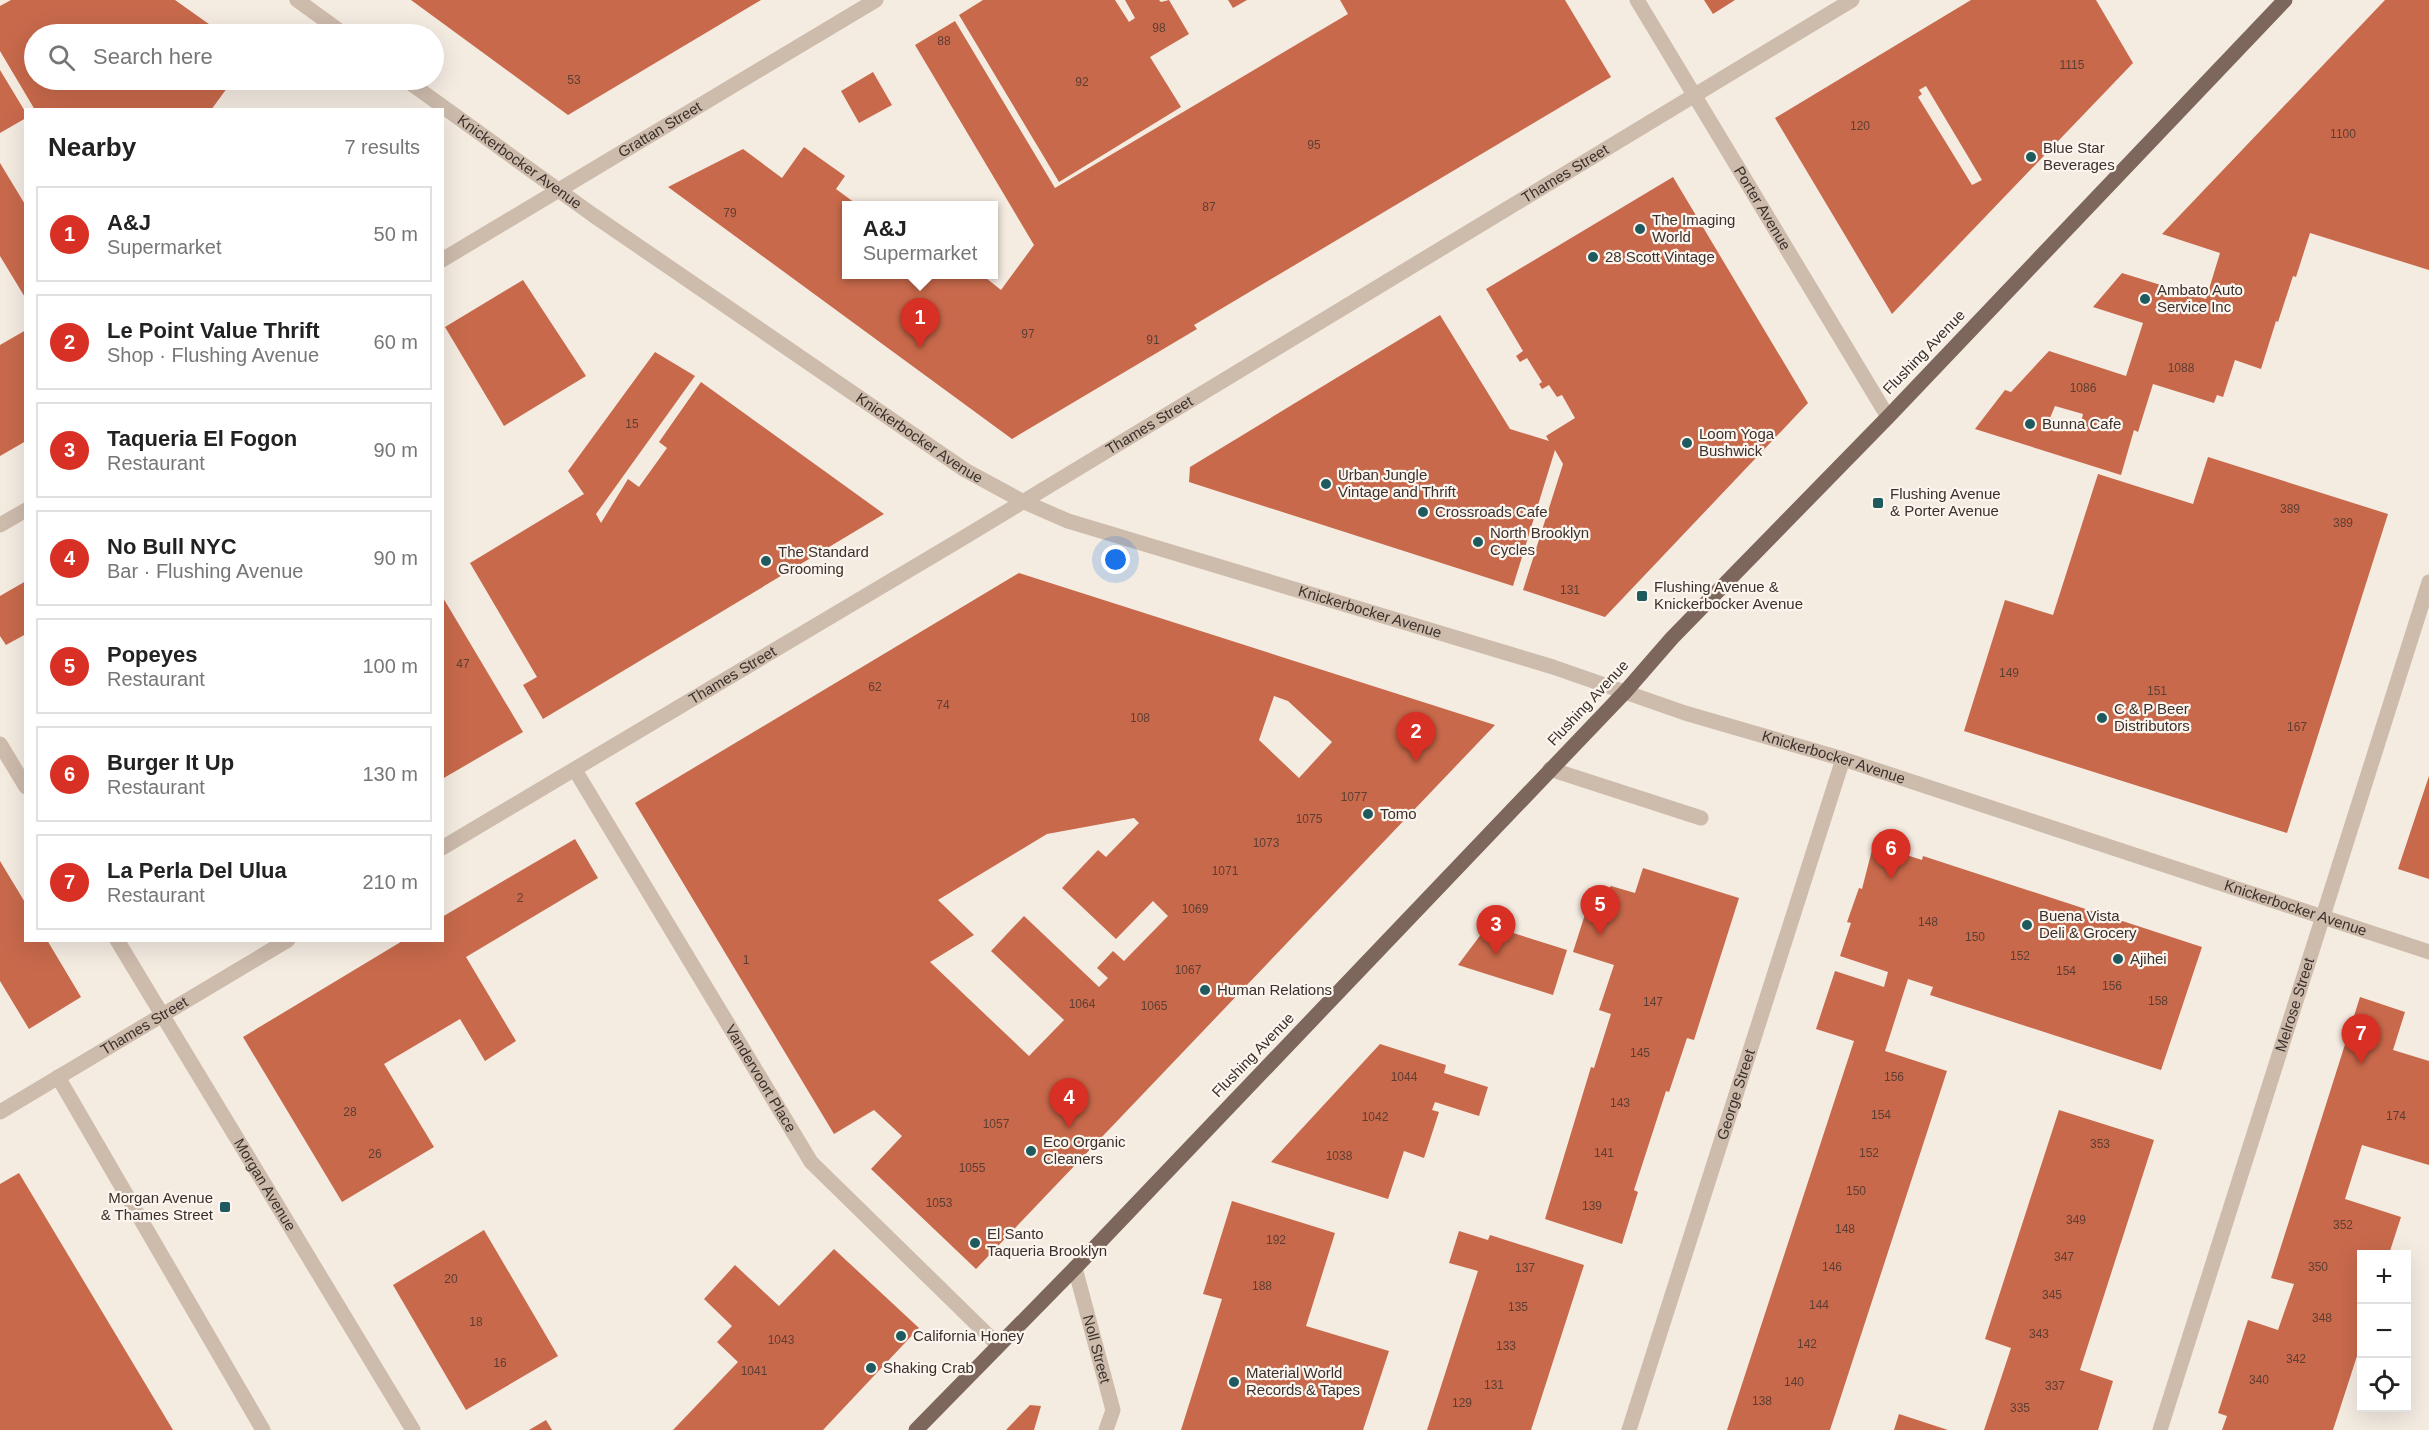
<!DOCTYPE html>
<html lang="en">
<head>
<meta charset="utf-8">
<style>
	body { margin:0; font-family:Helvetica,sans-serif; background:#f2f2f2; color:#222 }
	.controls { position:absolute; right:18px; bottom:18px; display:grid; overflow:hidden; border-radius:0px; box-shadow:0 6px 24px #0002 }
	.controls button { width:54px; height:54px; display:grid; place-items:center; padding:0; border:0; border-bottom:2px solid #e0e0e0; background:#fff; color:#222; font:30px sans-serif }
	.you { position:absolute; left:1116px; top:560px; width:21px; height:21px; margin:-15px; border:4px solid #fff; border-radius:50%; background:#1a73e8; box-shadow:0 0 0 9px #1a73e833 }
	.badge { display:grid; place-items:center; width:39px; height:39px; border-radius:50%; background:#d93025; color:#fff; font-size:20px; font-weight:700 }
	.pin { position:absolute; translate:-50% -50px; filter:drop-shadow(0 2px 3px #0008) }
	.pin::after { content:''; position:absolute; top:32px; width:21px; height:18px; background:inherit; clip-path:polygon(0 0,100% 0,50% 100%) }
	.popup { position:absolute; left:842px; top:201px; width:156px; height:78px; box-sizing:border-box; display:grid; place-content:center; border-radius:0px; background:#fff; filter:drop-shadow(0 2px 4px #0005); font-size:20px; white-space:nowrap; color:#767676 }
	.popup b { font-size:22px; color:#222 }
	.popup::after { content:''; position:absolute; left:50%; top:100%; margin-left:-12px; border:12px solid transparent; border-top-color:#fff }
	.list { margin:0; padding:0; list-style:none }
	h2 { display:flex; justify-content:space-between; align-items:center; height:78px; margin:0; padding:0 24px; font-size:26px }
	h2 small { font-size:20px; font-weight:400; color:#767676 }
	.list li { display:grid; grid-template-columns:39px 1fr auto; gap:18px; align-items:center; box-sizing:border-box; height:96px; margin:0 12px 12px; padding:0 12px; border:2px solid #e0e0e0; border-radius:0px }
	.list b { display:block; font-size:22px; white-space:nowrap }
	.list p { margin:0; font-size:20px; white-space:nowrap; color:#767676 }
	.list em { font-size:20px; font-style:normal; color:#767676 }
	.icon { flex:none; width:33px; height:33px; fill:none; stroke:currentColor; stroke-width:2; stroke-linecap:round; stroke-linejoin:round }
	.map { position:relative; flex:none; width:2429px; height:1430px; overflow:hidden }
	.search { position:absolute; background:#fff; box-shadow:0 6px 24px #0002; left:24px; top:24px; width:420px; height:66px; display:flex; align-items:center; gap:15px; box-sizing:border-box; padding:0 21px; border-radius:33px; color:#767676; font-size:22px }
	.panel { position:absolute; background:#fff; box-shadow:0 6px 24px #0002; left:24px; top:108px; width:420px; height:834px; border-radius:0px }
	.map>svg:first-child { display:block }
</style>
</head>
<body>
<div class="map">
<svg width="2429" height="1430" viewBox="0 0 2429 1430">
	<rect width="100%" height="100%" fill="#f4ebe1"/>
	<path fill="#c8694b" fill-rule="evenodd" d="M11,0H175L223,34H34V80H241L235,87L230,84L211,110H35L0,51V6Z
		M411,0H761L568,115Z
		M983,0H1115L1129,22L1135,18L1125,0H1159L1161,2L1169,0L1189,34L1150,57L1181,107L1059,182L959,15Z
		M1228,0H1247L1233,8Z
		M1340,0H1565L1611,77L1194,325L1197,329L1012,439L668,187L743,149L782,178L804,147L845,176L836,189L859,206H846V274H981L1001,290L1034,245L915,45L955,21L1055,188L1348,14Z
		M1704,0H1735L1713,14Z
		M1971,0H2096L2133,63L1892,314L1775,118ZM1926,86L1982,180L1972,185L1918,97L1922,94L1919,90Z
		M2385,0H2429V270L2310,233L2296,277L2293,276L2278,322L2276,321L2261,369L2235,360L2223,397L2217,395L2214,403L2153,384L2138,432L2134,430L2121,475L1975,429L2005,390L2011,392L2049,351L2126,376L2143,323L2093,307L2122,273L2206,299L2220,253L2162,234ZM2055,406L2083,414L2080,427L2050,418Z
		M0,70L26,113V118L0,133Z
		M873,72L892,105L859,123L841,91Z
		M0,163L26,206V299L0,256Z
		M1673,177L1808,403L1605,617L1523,590L1563,464L1555,450L1513,586L1189,482L1190,467L1440,315L1510,429L1549,441L1546,436L1575,418L1562,395L1557,397L1549,385L1542,389L1539,384L1542,382L1527,358L1520,362L1516,356L1523,351L1486,289Z
		M523,280L586,376L504,426L445,327Z
		M26,330V441L0,456V345Z
		M655,352L695,376L596,514L601,523L628,479L639,487L667,448L659,442L701,382L884,514L543,719L523,685L537,677L470,563L584,494L568,471Z
		M2208,457L2388,514L2287,833L1964,731L2005,600L2053,615L2098,474L2193,504Z
		M1019,573L1495,725L976,1269L871,1169L902,1136L874,1110L834,1134L635,803ZM1274,696L1288,701L1332,742L1299,778L1259,740ZM1134,818L1139,823L1106,857L1098,850L1062,888L1116,939L1153,901L1168,916L1124,961L1113,951L1097,968L1108,978L1099,987L1024,916L991,951L1064,1020L1029,1056L930,962L974,935L938,900L1047,834Z
		M26,581V634L6,645L0,636V596Z
		M442,596L523,732L442,779Z
		M2429,776V879L2398,869Z
		M575,839L598,878L466,957L516,1041L485,1061L460,1019L384,1064L434,1147L342,1202L243,1037L404,940H442V917Z
		M1880,843L1891,850L1922,860L1923,856L2202,947L2161,1070L1930,995L1933,987L1908,979L1885,1051L1947,1071L1830,1430H1727L1854,1041L1816,1029L1835,971L1884,987L1888,972L1840,956L1851,923L1847,922L1859,888L1862,889L1873,846Z
		M0,861L26,904V940H47L81,997L29,1029L0,981Z
		M1643,868L1739,898L1694,1040L1687,1038L1669,1092L1666,1091L1634,1190L1638,1192L1622,1244L1545,1219L1591,1067L1594,1068L1611,1014L1599,1010L1614,965L1573,952L1587,908L1611,886L1635,893Z
		M1488,925L1567,950L1553,995L1458,965Z
		M2360,997L2405,1012L2393,1050L2429,1061V1165L2362,1145L2345,1199L2401,1217L2389,1254H2361V1357L2357,1356L2333,1430H2222L2227,1416L2218,1413L2248,1320L2278,1330L2294,1284L2271,1278Z
		M1380,1044L1446,1065L1444,1073L1488,1087L1479,1116L1435,1102L1432,1110L1439,1112L1424,1158L1404,1151L1388,1199L1271,1162Z
		M2059,1110L2154,1140L2080,1370L2113,1381L2098,1430H1984L2011,1348L1985,1339Z
		M19,1173L173,1430H0V1184Z
		M1232,1201L1335,1233L1306,1326L1389,1351L1363,1430H1181L1222,1299L1203,1294Z
		M484,1230L558,1356L466,1410L393,1285Z
		M1459,1231L1488,1240L1490,1235L1584,1265L1531,1430H1427L1477,1274L1478,1271L1449,1263Z
		M834,1249L919,1328L823,1430H673L738,1362L717,1342L732,1326L704,1299L735,1265L779,1306Z
		M1030,1405L1041,1406L1034,1430H1006Z
		M1899,1414L1948,1430H1894Z
		M546,1420L552,1430H529Z"/>
	<g fill="none" stroke-linecap="round" stroke-linejoin="round">
		<path stroke="#cdbbac" stroke-width="15" d="M1550,769L1701,818
			M58,1077L263,1430"/>
		<g stroke="#cdbbac" stroke-width="15">
			<path d="M297,0L344,34"/>
			<path id="s1" d="M1637,0L1888,417"/>
			<path id="s2" d="M406,80L593,215L965,470L1022,501L1068,521L1553,667L1685,713L1843,759L2429,952"/>
			<path id="s3" d="M442,260L876,0"/>
			<path d="M0,525L26,510"/>
			<path d="M0,744L26,787"/>
			<path id="s4" d="M575,770L811,1162L998,1345"/>
			<path id="s5" d="M442,848L963,538L1852,0"/>
			<path id="s6" d="M117,940L413,1430"/>
			<path id="s7" d="M0,1112L288,940"/>
			<path id="s8" d="M1075,1268L1113,1410L1106,1430"/>
			<path id="s9" d="M1629,1430L1843,759"/>
			<path id="s10" d="M2160,1430L2429,582"/>
		</g>
		<path stroke="#7d675c" stroke-width="15" d="M916,1430L1075,1268L1625,692L1672,638L1888,417L2285,0"/>
	</g>
	<g fill="#1f5a5e" stroke="#fbf5ee" stroke-width="2">
		<circle cx="2031" cy="157" r="6"/>
		<circle cx="1640" cy="229" r="6"/>
		<circle cx="1593" cy="257" r="6"/>
		<circle cx="2145" cy="299" r="6"/>
		<circle cx="2030" cy="424" r="6"/>
		<circle cx="1687" cy="443" r="6"/>
		<circle cx="1326" cy="484" r="6"/>
		<rect x="1872" y="497" width="12" height="12" rx="3"/>
		<circle cx="1423" cy="512" r="6"/>
		<circle cx="1478" cy="542" r="6"/>
		<circle cx="766" cy="561" r="6"/>
		<rect x="1636" y="590" width="12" height="12" rx="3"/>
		<circle cx="2102" cy="718" r="6"/>
		<circle cx="1368" cy="814" r="6"/>
		<circle cx="2027" cy="925" r="6"/>
		<circle cx="2118" cy="959" r="6"/>
		<circle cx="1205" cy="990" r="6"/>
		<circle cx="1031" cy="1151" r="6"/>
		<rect x="219" y="1201" width="12" height="12" rx="3"/>
		<circle cx="975" cy="1243" r="6"/>
		<circle cx="901" cy="1336" r="6"/>
		<circle cx="871" cy="1368" r="6"/>
		<circle cx="1234" cy="1382" r="6"/>
	</g>
	<g text-anchor="middle" stroke-width="4.5" stroke-linejoin="round" paint-order="stroke">
		<g font-size="12" fill="#5e3e33">
			<text x="1159" y="32">98</text>
			<text x="944" y="45">88</text>
			<text x="2072" y="69">1115</text>
			<text x="574" y="84">53</text>
			<text x="1082" y="86">92</text>
			<text x="1860" y="130">120</text>
			<text x="2343" y="138">1100</text>
			<text x="1314" y="149">95</text>
			<text x="1209" y="211">87</text>
			<text x="730" y="217">79</text>
			<text x="1028" y="338">97</text>
			<text x="1153" y="344">91</text>
			<text x="2181" y="372">1088</text>
			<text x="2083" y="392">1086</text>
			<text x="632" y="428">15</text>
			<text x="2290" y="513">389</text>
			<text x="2343" y="527">389</text>
			<text x="1570" y="594">131</text>
			<text x="463" y="668">47</text>
			<text x="2009" y="677">149</text>
			<text x="875" y="691">62</text>
			<text x="2157" y="695">151</text>
			<text x="943" y="709">74</text>
			<text x="1140" y="722">108</text>
			<text x="2297" y="731">167</text>
			<text x="1354" y="801">1077</text>
			<text x="1309" y="823">1075</text>
			<text x="1266" y="847">1073</text>
			<text x="1225" y="875">1071</text>
			<text x="520" y="902">2</text>
			<text x="1195" y="913">1069</text>
			<text x="1928" y="926">148</text>
			<text x="1975" y="941">150</text>
			<text x="2020" y="960">152</text>
			<text x="746" y="964">1</text>
			<text x="1188" y="974">1067</text>
			<text x="2066" y="975">154</text>
			<text x="2112" y="990">156</text>
			<text x="2158" y="1005">158</text>
			<text x="1653" y="1006">147</text>
			<text x="1082" y="1008">1064</text>
			<text x="1154" y="1010">1065</text>
			<text x="1640" y="1057">145</text>
			<text x="1404" y="1081">1044</text>
			<text x="1894" y="1081">156</text>
			<text x="1620" y="1107">143</text>
			<text x="350" y="1116">28</text>
			<text x="1881" y="1119">154</text>
			<text x="2396" y="1120">174</text>
			<text x="1375" y="1121">1042</text>
			<text x="996" y="1128">1057</text>
			<text x="2100" y="1148">353</text>
			<text x="1604" y="1157">141</text>
			<text x="1869" y="1157">152</text>
			<text x="375" y="1158">26</text>
			<text x="1339" y="1160">1038</text>
			<text x="972" y="1172">1055</text>
			<text x="1856" y="1195">150</text>
			<text x="939" y="1207">1053</text>
			<text x="1592" y="1210">139</text>
			<text x="2076" y="1224">349</text>
			<text x="2343" y="1229">352</text>
			<text x="1845" y="1233">148</text>
			<text x="1276" y="1244">192</text>
			<text x="2064" y="1261">347</text>
			<text x="1832" y="1271">146</text>
			<text x="2318" y="1271">350</text>
			<text x="1525" y="1272">137</text>
			<text x="451" y="1283">20</text>
			<text x="1262" y="1290">188</text>
			<text x="2052" y="1299">345</text>
			<text x="1819" y="1309">144</text>
			<text x="1518" y="1311">135</text>
			<text x="2322" y="1322">348</text>
			<text x="476" y="1326">18</text>
			<text x="2039" y="1338">343</text>
			<text x="781" y="1344">1043</text>
			<text x="1807" y="1348">142</text>
			<text x="1506" y="1350">133</text>
			<text x="2296" y="1363">342</text>
			<text x="500" y="1367">16</text>
			<text x="754" y="1375">1041</text>
			<text x="2259" y="1384">340</text>
			<text x="1794" y="1386">140</text>
			<text x="1494" y="1389">131</text>
			<text x="2055" y="1390">337</text>
			<text x="1762" y="1405">138</text>
			<text x="1462" y="1407">129</text>
			<text x="2020" y="1412">335</text>
		</g>
		<g font-size="15" fill="#3b302b" stroke="#fbf5ee">
			<text dy="5" stroke="none"><textPath href="#s3" startOffset="254">Grattan Street</textPath></text>
			<text dy="5" stroke="none"><textPath href="#s2" startOffset="140">Knickerbocker Avenue</textPath></text>
			<text dy="5" stroke="none"><textPath href="#s5" startOffset="1310">Thames Street</textPath></text>
			<text dy="5" stroke="none"><textPath href="#s1" startOffset="243">Porter Avenue</textPath></text>
			<text transform="translate(1924 352) rotate(-46)" y="5">Flushing Avenue</text>
			<text dy="5" stroke="none"><textPath href="#s5" startOffset="824">Thames Street</textPath></text>
			<text dy="5" stroke="none"><textPath href="#s2" startOffset="626">Knickerbocker Avenue</textPath></text>
			<text dy="5" stroke="none"><textPath href="#s2" startOffset="1112">Knickerbocker Avenue</textPath></text>
			<text dy="5" stroke="none"><textPath href="#s5" startOffset="338">Thames Street</textPath></text>
			<text transform="translate(1588 703) rotate(-47)" y="5">Flushing Avenue</text>
			<text dy="5" stroke="none"><textPath href="#s2" startOffset="1598">Knickerbocker Avenue</textPath></text>
			<text dy="5" stroke="none"><textPath href="#s2" startOffset="2084">Knickerbocker Avenue</textPath></text>
			<text dy="5" stroke="none"><textPath href="#s10" startOffset="446">Melrose Street</textPath></text>
			<text dy="5" stroke="none"><textPath href="#s7" startOffset="168">Thames Street</textPath></text>
			<text transform="translate(1253 1055) rotate(-46)" y="5">Flushing Avenue</text>
			<text dy="5" stroke="none"><textPath href="#s4" startOffset="360">Vandervoort Place</textPath></text>
			<text dy="5" stroke="none"><textPath href="#s9" startOffset="352">George Street</textPath></text>
			<text dy="5" stroke="none"><textPath href="#s6" startOffset="286">Morgan Avenue</textPath></text>
			<text dy="5" stroke="none"><textPath href="#s8" startOffset="84">Noll Street</textPath></text>
		</g>
		<g font-size="15" fill="#3b302b" stroke="#fbf5ee" text-anchor="start">
			<text x="2043" y="153">Blue Star<tspan x="2043" dy="17">Beverages</tspan></text>
			<text x="1652" y="225">The Imaging<tspan x="1652" dy="17">World</tspan></text>
			<text x="1605" y="262">28 Scott Vintage</text>
			<text x="2157" y="295">Ambato Auto<tspan x="2157" dy="17">Service Inc</tspan></text>
			<text x="2042" y="429">Bunna Cafe</text>
			<text x="1699" y="439">Loom Yoga<tspan x="1699" dy="17">Bushwick</tspan></text>
			<text x="1338" y="480">Urban Jungle<tspan x="1338" dy="17">Vintage and Thrift</tspan></text>
			<text x="1890" y="499">Flushing Avenue<tspan x="1890" dy="17">&amp; Porter Avenue</tspan></text>
			<text x="1435" y="517">Crossroads Cafe</text>
			<text x="1490" y="538">North Brooklyn<tspan x="1490" dy="17">Cycles</tspan></text>
			<text x="778" y="557">The Standard<tspan x="778" dy="17">Grooming</tspan></text>
			<text x="1654" y="592">Flushing Avenue &amp;<tspan x="1654" dy="17">Knickerbocker Avenue</tspan></text>
			<text x="2114" y="714">C &amp; P Beer<tspan x="2114" dy="17">Distributors</tspan></text>
			<text x="1380" y="819">Tomo</text>
			<text x="2039" y="921">Buena Vista<tspan x="2039" dy="17">Deli &amp; Grocery</tspan></text>
			<text x="2130" y="964">Ajihei</text>
			<text x="1217" y="995">Human Relations</text>
			<text x="1043" y="1147">Eco Organic<tspan x="1043" dy="17">Cleaners</tspan></text>
			<text x="213" y="1203" text-anchor="end">Morgan Avenue<tspan x="213" dy="17">&amp; Thames Street</tspan></text>
			<text x="987" y="1239">El Santo<tspan x="987" dy="17">Taqueria Brooklyn</tspan></text>
			<text x="913" y="1341">California Honey</text>
			<text x="883" y="1373">Shaking Crab</text>
			<text x="1246" y="1378">Material World<tspan x="1246" dy="17">Records &amp; Tapes</tspan></text>
		</g>
	</g>
</svg>
<div class="controls">
<button>+</button>
<button>−</button>
<button><svg class="icon" aria-label="locate" viewBox="0 0 24 24"><circle cx="12" cy="12" r="6"/><path d="M12 2v4M12 18v4M2 12h4M18 12h4"/></svg></button>
</div>
<div class="you"></div>
<div class="pin badge" style="left:920px;top:348px">1</div>
<div class="popup"><b>A&amp;J</b>Supermarket</div>
<div class="pin badge" style="left:1416px;top:762px">2</div>
<div class="pin badge" style="left:1496px;top:955px">3</div>
<div class="pin badge" style="left:1069px;top:1128px">4</div>
<div class="pin badge" style="left:1600px;top:935px">5</div>
<div class="pin badge" style="left:1891px;top:879px">6</div>
<div class="pin badge" style="left:2361px;top:1064px">7</div>
<div class="search"><svg class="icon" aria-label="search" viewBox="0 0 24 24"><circle cx="10" cy="10" r="6"/><path d="M15 15l6 6"/></svg>Search here</div>
<section class="panel">
<h2>Nearby<small>7 results</small></h2>
<ul class="list">
<li><span class="badge">1</span><div><b>A&amp;J</b><p>Supermarket</p></div><em>50 m</em></li>
<li><span class="badge">2</span><div><b>Le Point Value Thrift</b><p>Shop · Flushing Avenue</p></div><em>60 m</em></li>
<li><span class="badge">3</span><div><b>Taqueria El Fogon</b><p>Restaurant</p></div><em>90 m</em></li>
<li><span class="badge">4</span><div><b>No Bull NYC</b><p>Bar · Flushing Avenue</p></div><em>90 m</em></li>
<li><span class="badge">5</span><div><b>Popeyes</b><p>Restaurant</p></div><em>100 m</em></li>
<li><span class="badge">6</span><div><b>Burger It Up</b><p>Restaurant</p></div><em>130 m</em></li>
<li><span class="badge">7</span><div><b>La Perla Del Ulua</b><p>Restaurant</p></div><em>210 m</em></li>
</ul>
</section>
</div>
</body>
</html>
